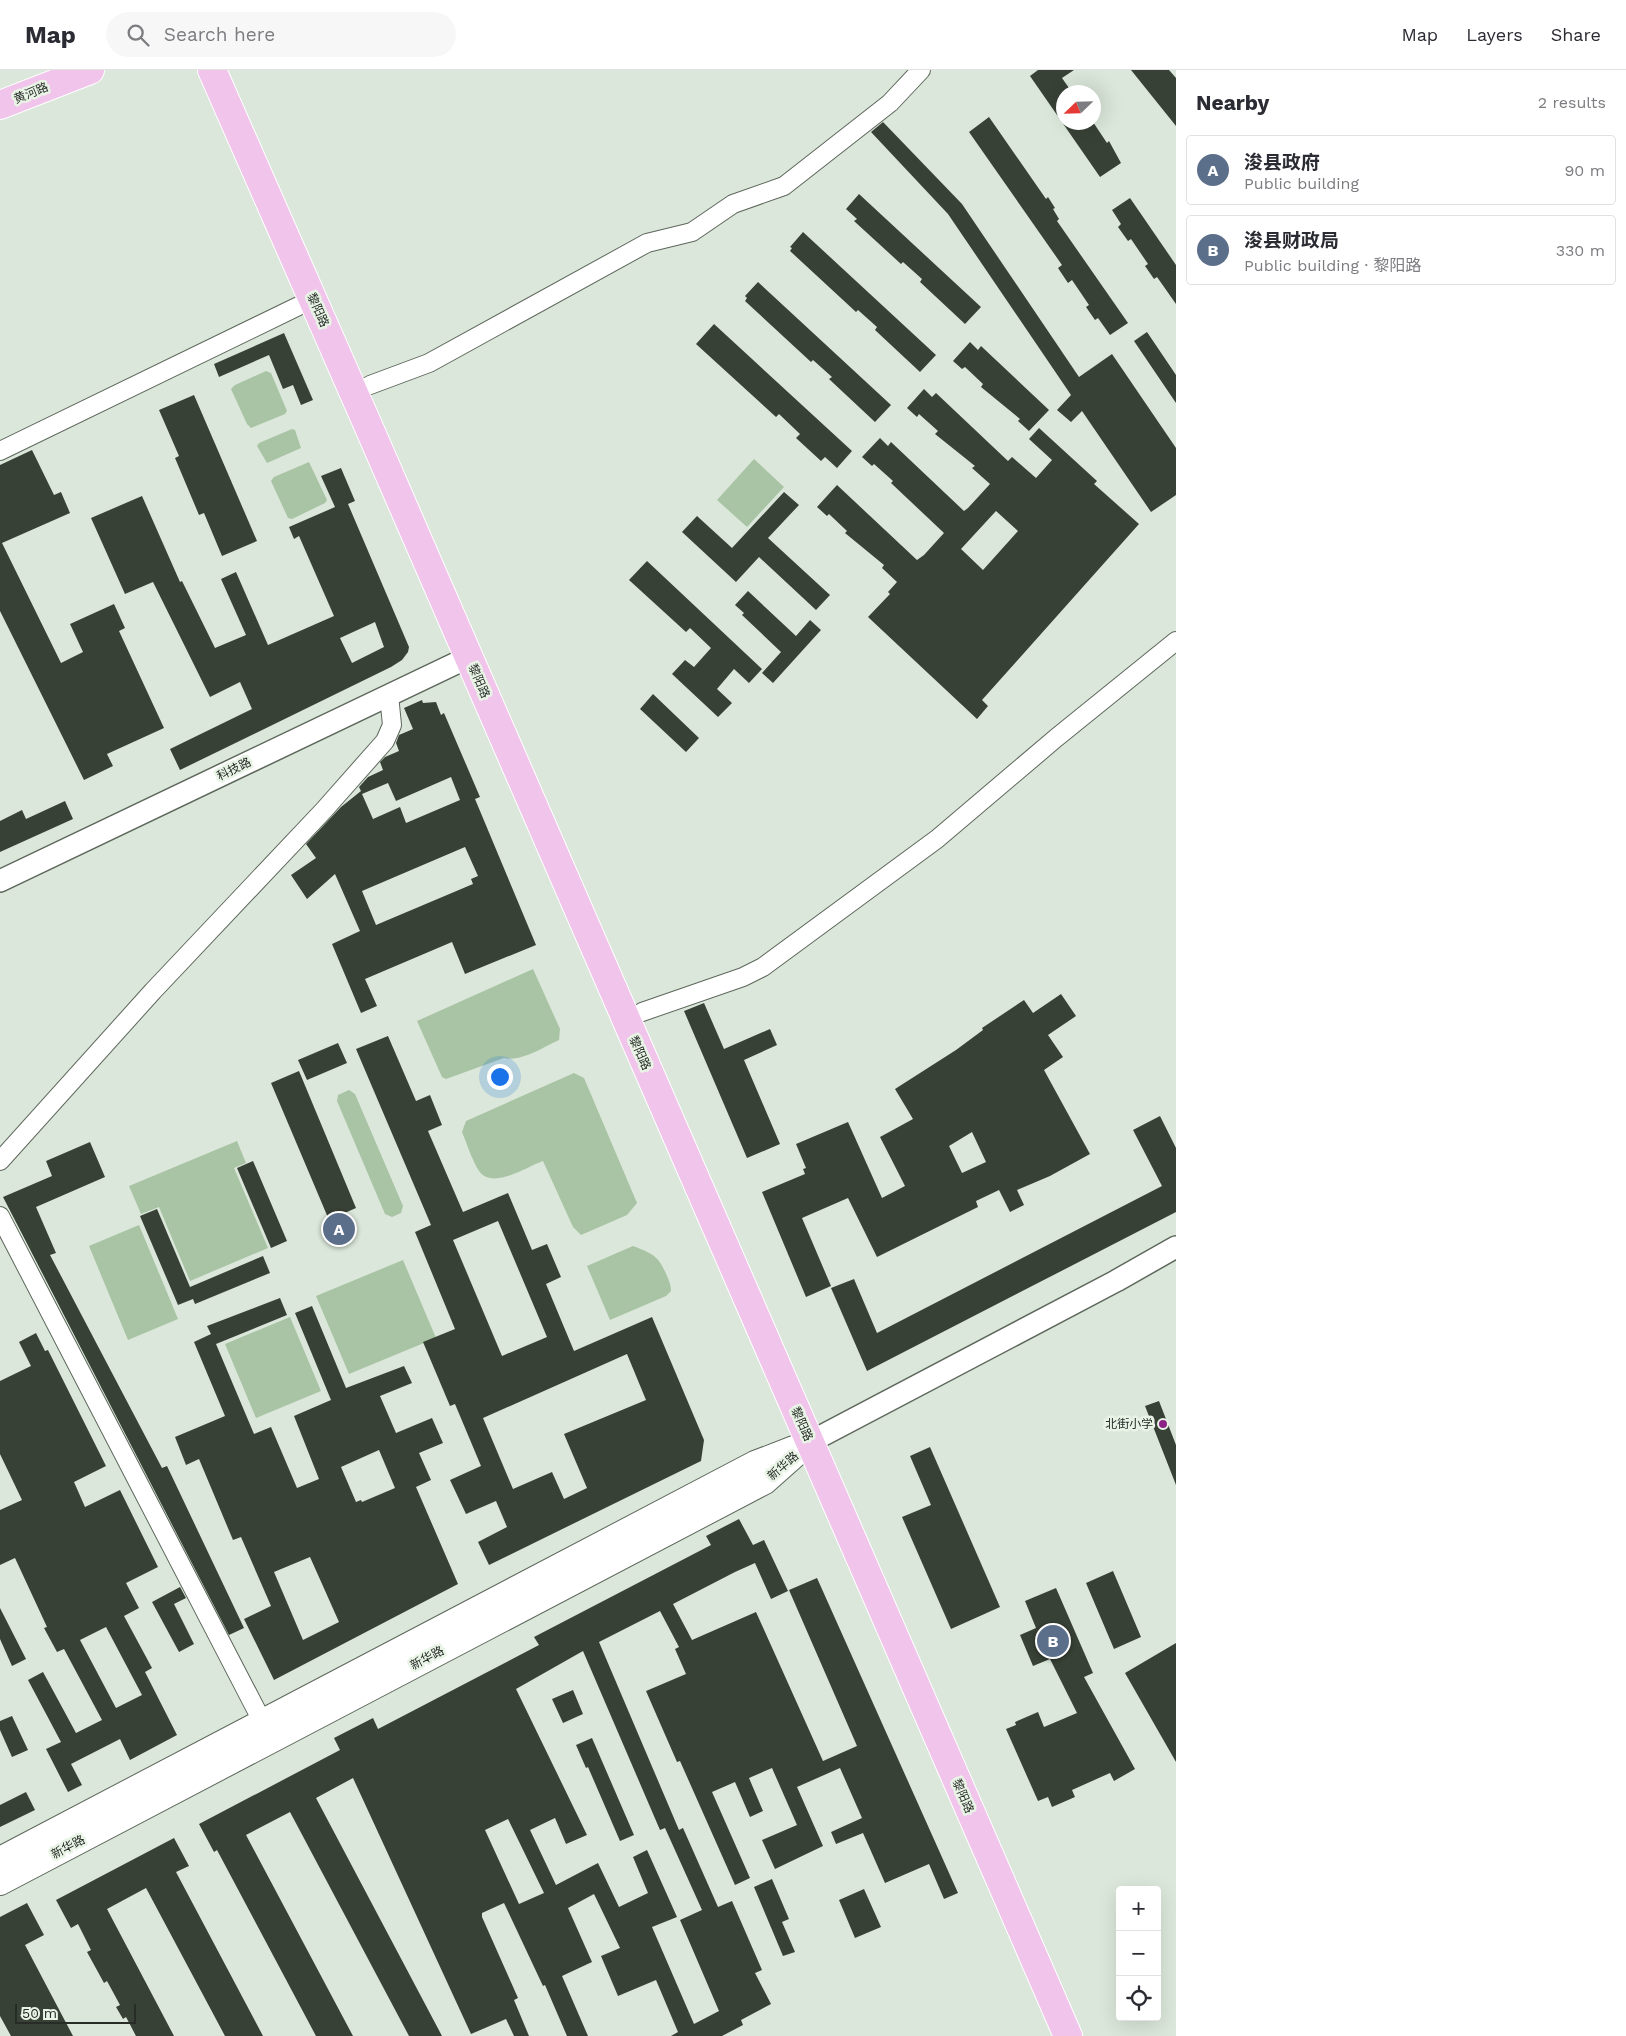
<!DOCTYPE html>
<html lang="en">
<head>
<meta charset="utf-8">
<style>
	body { margin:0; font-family:"Work Sans","Noto Sans SC",sans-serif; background:#f7f7f7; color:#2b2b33 }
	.controls { position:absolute; right:15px; bottom:15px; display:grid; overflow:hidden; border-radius:5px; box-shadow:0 5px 20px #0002 }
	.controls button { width:45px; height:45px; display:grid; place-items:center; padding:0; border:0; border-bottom:1px solid #e1e1e2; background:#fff; color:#2b2b33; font:25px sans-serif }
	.compass { position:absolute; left:1056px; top:15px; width:45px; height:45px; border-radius:50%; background:#fff; box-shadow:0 5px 20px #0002; rotate:247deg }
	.scale { position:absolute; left:15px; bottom:12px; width:121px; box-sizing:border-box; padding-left:5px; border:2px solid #272c27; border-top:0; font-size:14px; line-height:18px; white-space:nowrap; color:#272c27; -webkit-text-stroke:4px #e9f4e7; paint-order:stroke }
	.you { position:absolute; left:499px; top:1006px; width:18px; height:18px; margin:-12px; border:4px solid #fff; border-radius:50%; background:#1a73e8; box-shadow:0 0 0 8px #1a73e833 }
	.badge { display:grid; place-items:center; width:32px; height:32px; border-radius:50%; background:#8d2286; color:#fff; font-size:16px; font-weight:700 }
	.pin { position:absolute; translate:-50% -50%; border:2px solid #fff; box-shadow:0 1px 5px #0006 }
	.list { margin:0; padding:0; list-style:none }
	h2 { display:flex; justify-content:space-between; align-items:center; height:65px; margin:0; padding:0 20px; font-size:21px }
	h2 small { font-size:16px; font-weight:400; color:#7c7c81 }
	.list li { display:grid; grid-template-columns:32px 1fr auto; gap:15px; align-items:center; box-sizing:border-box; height:70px; margin:0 10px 10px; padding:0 10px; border:1px solid #e1e1e2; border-radius:5px }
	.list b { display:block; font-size:19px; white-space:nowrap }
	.list p { margin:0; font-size:16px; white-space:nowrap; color:#7c7c81 }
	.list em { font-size:16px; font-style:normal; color:#7c7c81 }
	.icon { flex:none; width:28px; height:28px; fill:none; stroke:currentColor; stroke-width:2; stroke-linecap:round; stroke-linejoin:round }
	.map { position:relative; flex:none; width:1176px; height:1966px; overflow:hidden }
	header { display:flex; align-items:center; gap:30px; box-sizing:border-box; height:70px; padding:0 25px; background:#fff; border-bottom:1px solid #e1e1e2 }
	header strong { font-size:24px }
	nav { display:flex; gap:28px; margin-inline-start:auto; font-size:18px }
	.search { width:350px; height:45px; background:#f7f7f7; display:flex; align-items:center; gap:12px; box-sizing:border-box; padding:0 18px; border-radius:28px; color:#7c7c81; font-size:19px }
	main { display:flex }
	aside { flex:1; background:#fff }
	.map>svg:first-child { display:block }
</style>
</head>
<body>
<header>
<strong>Map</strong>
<div class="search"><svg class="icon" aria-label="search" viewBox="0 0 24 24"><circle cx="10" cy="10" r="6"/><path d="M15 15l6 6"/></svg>Search here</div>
<nav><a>Map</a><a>Layers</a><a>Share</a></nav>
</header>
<main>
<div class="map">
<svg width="1176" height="1966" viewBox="0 0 1176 1966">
	<rect width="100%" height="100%" fill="#dbe7da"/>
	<path fill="#a8c4a4" d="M266,301L271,303L287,341L285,344L251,358L247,354L231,319L235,315Z
		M292,359L295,360L301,378L267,393L257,376L259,373Z
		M754,389L784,417L747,457L717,430Z
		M309,392L327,430L325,433L292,449L288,448L271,411L274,407Z
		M533,899L560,959L559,970C543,977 522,992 504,988L446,1009L442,1007L417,951Z
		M574,1003L584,1008L637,1133L627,1145L581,1165L573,1157L543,1091C526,1097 493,1120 479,1101C472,1090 467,1074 462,1062L466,1051Z
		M349,1020L355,1024L403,1136L401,1143L392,1147L385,1144L337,1031L338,1025Z
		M237,1071L246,1093L234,1098L268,1178L190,1211L159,1137L141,1144L129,1116Z
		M139,1155L178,1249L128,1270L89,1176Z
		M633,1176C653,1184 658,1185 667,1206C669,1211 671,1215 671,1221L666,1226L610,1250L587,1196Z
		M403,1190L436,1268L349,1304L316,1226Z
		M290,1247L321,1321L256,1348L225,1274Z"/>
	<path fill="#384136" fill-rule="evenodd" d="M1038,0H1074L1062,8L1069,18L1064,22V52H1093L1107,73L1109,71L1121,93L1100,107L1030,6Z
		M1131,0H1169L1176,8V56Z
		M989,47L1046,129L1048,127L1055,138L1053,139L1059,149L1057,151L1128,253L1110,265L1098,248L1095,250L1086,237L1089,235L1072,210L1068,213L1058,198L1062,195L969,62Z
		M883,52L962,134L1079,307L1112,284L1176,378V425L1151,442L1082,341L1071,352L1057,340L1071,325L948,144L871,62Z
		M859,124L981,237L965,254L920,212L922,209L903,192L901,194L854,151L857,149L846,139Z
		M1130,128L1176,195V234L1157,207L1154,209L1145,196L1148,194L1131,169L1128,171L1118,157L1121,154L1112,140Z
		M803,162L936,285L920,302L875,260L877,257L858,240L856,242L790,181L792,178L790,177Z
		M758,212L891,335L875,352L829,309L832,307L813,290L811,292L745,231L747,228L745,226Z
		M714,254L852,381L837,398L825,387L821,391L796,368L800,364L779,344L776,347L696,274Z
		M1147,262L1176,305V333L1134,271Z
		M284,263L313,330L301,335L293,315L283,319L269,285L219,307L214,294Z
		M970,272L978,280L981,276L1049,340L1029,361L1018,351L1020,349L981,317L983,314L965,297L962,299L953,291Z
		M924,319L932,327L936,323L1008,391L1012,387L1036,408L1052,390L1029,369L1039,358L1097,411L1094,414L1139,454L982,630L988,636L977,649L868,547L890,524L888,522L897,512L882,498L884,495L845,463L847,461L829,444L827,446L817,437L837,415L917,490L924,485L944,463L891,413L893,411L874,394L872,396L862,387L880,368L888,376L891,372L964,441L968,438L990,414L972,398L975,396L935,364L938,361L919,344L917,347L907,338ZM996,441L1018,461L983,500L961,479Z
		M194,325L257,471L222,486L204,443L199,445L175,388L179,386L159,340Z
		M32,380L54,425L61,422L70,443L2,473L61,593L83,582L70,554L114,534L125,558L119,561L164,658L107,684L113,696L84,710L0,541V395Z
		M341,398L355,431L348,434L409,577L408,582L402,590L391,597L180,700L170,679L252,639L240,612L210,627L153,512L125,524L91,448L142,426L180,512L182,511L215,578L246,565L221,509L236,502L268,575L334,546L299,466L294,469L289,457L335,437L321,406ZM375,552L384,577L352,593L340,568Z
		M784,422L799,435L768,468L830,525L816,540L759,487L736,512L682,462L697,446L732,478Z
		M647,491L762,599L749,613L734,599L717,619L732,633L718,647L672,604L685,590L694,597L711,578L690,558L686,562L629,510Z
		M748,521L796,566L810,550L821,560L773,613L762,603L781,582L742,545L744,543L735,535Z
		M653,624L699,668L686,682L640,639Z
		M422,630L423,633L436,632L441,645L444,643L480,727L475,729L536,875L465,904L452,872L365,909L377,936L361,943L332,874L360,861L335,804L307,829L291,805L316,788L306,774L341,737L361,721L359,717L368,707L383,700L380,692L385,687L399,681L396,673L399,665L413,659L404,638ZM451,707L460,730L406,753L400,737L373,749L362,724L388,713L396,731ZM465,777L478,806L471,809L473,814L376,855L362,821Z
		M65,731L73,749L0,782V751L22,740L26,749Z
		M1061,924L1076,946L1048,965L1063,987L1044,1000L1090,1084L1050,1106L1017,1120L1024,1135L1010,1142L999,1120L976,1131L978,1137L877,1187L848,1128L802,1148L831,1216L806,1227L762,1122L805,1104L803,1099L806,1098L796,1074L848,1052L882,1128L905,1116L880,1067L913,1049L895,1019L956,980L983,960L982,958L1024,930L1033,943ZM972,1062L986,1092L962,1103L949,1076Z
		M704,933L724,979L770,959L777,975L744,990L780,1074L747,1088L684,941Z
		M388,966L416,1031L430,1025L442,1055L428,1061L463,1142L508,1123L532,1180L547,1174L561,1207L546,1214L574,1281L652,1247L704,1370L701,1391L489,1495L478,1472L507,1457L496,1431L466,1444L450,1410L481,1396L455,1334L450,1336L423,1272L455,1259L415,1162L431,1155L356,979ZM498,1151L547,1267L502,1286L453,1170ZM627,1284L646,1330L564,1364L587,1418L564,1429L552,1402L513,1419L483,1348Z
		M338,973L347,993L307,1010L298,990Z
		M299,1001L356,1138L329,1150L271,1013Z
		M1160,1046L1176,1078V1142L867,1301L831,1218L854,1209L877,1263L1162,1116L1133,1060Z
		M90,1072L105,1107L36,1137L56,1183L50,1185L162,1398L167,1396L244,1558L229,1565L3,1127L52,1106L46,1091Z
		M253,1091L287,1171L271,1178L237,1098Z
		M157,1139L190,1217L263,1186L270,1203L195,1234L193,1229L178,1235L140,1146Z
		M280,1228L287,1245L216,1274L254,1364L271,1357L297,1418L319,1409L294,1346L331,1330L295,1243L312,1236L346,1318L404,1296L412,1313L380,1326L396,1363L432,1348L443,1373L419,1383L431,1410L416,1417L458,1514L274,1610L244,1549L271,1536L241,1467L233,1470L199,1389L186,1395L175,1367L225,1346L194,1272L211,1264L207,1256ZM379,1380L395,1418L362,1432L361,1430L356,1432L341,1397ZM310,1487L339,1552L303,1570L274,1502Z
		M36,1263L45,1281L48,1280L106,1396L74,1412L85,1437L120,1420L158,1497L126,1513L139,1538L124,1546L152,1598L145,1602L177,1665L130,1690L120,1669L71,1694L82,1715L68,1722L46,1679L61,1672L28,1610L43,1602L76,1663L102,1650L64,1579L57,1582L44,1558L47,1557L15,1488L0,1495V1440L22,1430L0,1384V1311L31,1296L19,1272ZM106,1557L142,1625L116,1638L80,1570Z
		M1159,1331L1176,1375V1415L1145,1336Z
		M930,1377L1000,1537L951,1559L902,1447L931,1435L910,1386Z
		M739,1449L753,1475L764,1470L788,1521L771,1529L755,1493L735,1502L673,1534L692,1570L756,1542L823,1691L857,1676L789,1520L817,1508L958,1823L944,1829L929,1794L885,1813L863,1763L836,1774L831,1762L862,1748L840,1698L797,1717L823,1776L775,1799L762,1770L797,1755L772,1698L749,1708L763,1741L750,1747L735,1712L712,1722L750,1808L735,1815L680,1691L677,1692L646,1621L686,1604L675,1579L679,1577L660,1541L599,1572L679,1760L683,1758L718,1837L732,1831L762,1900L755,1903L771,1934L741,1950L743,1955L722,1966H671L678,1962L656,1910L618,1926L601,1886L620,1878L594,1824L568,1838L592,1892L562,1906L588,1966H567L545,1915L543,1916L504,1833L482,1843V1847L518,1928L514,1930L529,1966H514L506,1949L471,1964L353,1708L316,1728L442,1966H409L290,1742L246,1765L353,1966H316L217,1780L214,1782L199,1754L340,1680L334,1668L373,1648L378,1659L539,1575L534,1567L711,1475L706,1466ZM583,1581L660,1760L665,1758L702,1840L680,1850L719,1941L694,1954L652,1857L677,1847L647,1780L633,1787L648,1823L619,1837L598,1793L556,1815L530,1760L555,1748L566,1774L587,1765L516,1619ZM508,1749L544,1823L519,1834L485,1760Z
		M1113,1501L1141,1567L1114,1579L1086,1513Z
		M180,1517L186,1528L174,1534L194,1574L179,1582L152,1532Z
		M1056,1518L1093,1603L1084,1607L1135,1699L1114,1711L1110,1703L1072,1720L1075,1727L1052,1737L1048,1727L1038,1731L1006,1659L1016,1655L1015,1652L1038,1642L1044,1657L1077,1643L1050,1589L1033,1596L1020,1565L1036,1558L1025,1531Z
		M0,1538L26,1589L12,1596L0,1569Z
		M1176,1573V1692L1125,1603Z
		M573,1620L583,1644L563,1653L552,1629Z
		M12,1646L28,1680L12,1687L0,1660V1651Z
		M592,1668L634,1765L620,1771L588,1697L586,1698L576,1675Z
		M26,1722L35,1740L0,1757V1735Z
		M174,1768L189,1796L176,1802L263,1966H225L146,1818L107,1839L174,1966H136L126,1947L123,1949L116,1937L120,1935L107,1911L104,1913L87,1882L91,1880L78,1854L71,1858L56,1830Z
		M772,1809L789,1849L782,1852L795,1882L783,1886L754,1817Z
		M864,1819L881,1857L855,1868L839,1830Z
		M27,1833L44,1865L25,1875L73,1966H11L0,1946V1847Z"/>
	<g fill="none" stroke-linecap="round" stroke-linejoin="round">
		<g stroke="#5d675b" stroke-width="20">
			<path id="minor" d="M370,315L429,293L647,173L692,162L733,134L784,116L890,33L921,0
				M0,381L313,229
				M642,942L743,907L763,897L937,769L1056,668L1176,571
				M0,1091L153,921L324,740L385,671L392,655L389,625
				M0,1146L262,1651"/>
		</g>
		<g stroke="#5d675b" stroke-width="24">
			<path id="tertiary" d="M0,811L469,587
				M810,1372L1116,1211L1176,1177"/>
		</g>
		<g stroke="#5d675b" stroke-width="26">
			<path id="secondary" d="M0,1789L755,1393L794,1378
				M0,1813L765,1412L810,1372"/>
		</g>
		<g stroke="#fff" stroke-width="30">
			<path id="primary" d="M212,0L367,353L1068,1966
				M0,35L90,0"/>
		</g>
		<use href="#minor" stroke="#fff" stroke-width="18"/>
		<use href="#tertiary" stroke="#fff" stroke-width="21"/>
		<use href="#secondary" stroke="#fff" stroke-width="24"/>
		<use href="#primary" stroke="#f1c5eb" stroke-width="28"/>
	</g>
	<circle fill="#8d2286" stroke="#e9f4e7" stroke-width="2" cx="1163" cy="1354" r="5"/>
	<g text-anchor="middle" stroke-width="5" stroke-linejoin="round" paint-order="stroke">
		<g font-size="12" fill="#272c27" stroke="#e9f4e7">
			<text transform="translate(31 23) rotate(-22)" y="4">黄河路</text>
			<text transform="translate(318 240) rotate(66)" y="4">黎阳路</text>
			<text transform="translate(479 611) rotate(67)" y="4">黎阳路</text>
			<text transform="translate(234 699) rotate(-26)" y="4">科技路</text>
			<text transform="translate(640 983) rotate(66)" y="4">黎阳路</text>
			<text transform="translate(802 1354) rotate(66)" y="4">黎阳路</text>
			<text transform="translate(783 1396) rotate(-41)" y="4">新华路</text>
			<text transform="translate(427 1588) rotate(-28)" y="4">新华路</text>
			<text transform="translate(963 1726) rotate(67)" y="4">黎阳路</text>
			<text transform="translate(68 1777) rotate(-28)" y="4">新华路</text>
		</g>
		<g font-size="12" fill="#272c27" stroke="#e9f4e7" text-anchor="end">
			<text x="1153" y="1358">北街小学</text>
		</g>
	</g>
</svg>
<div class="controls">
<button>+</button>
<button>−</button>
<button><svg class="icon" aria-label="locate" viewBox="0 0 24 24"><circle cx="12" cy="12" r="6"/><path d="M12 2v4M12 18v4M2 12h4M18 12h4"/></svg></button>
</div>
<svg class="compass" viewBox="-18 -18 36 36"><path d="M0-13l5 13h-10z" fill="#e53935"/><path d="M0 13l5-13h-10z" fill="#7c7c81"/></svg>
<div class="scale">50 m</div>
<div class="you"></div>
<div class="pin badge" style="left:339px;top:1159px;background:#5c6f8a">A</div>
<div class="pin badge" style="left:1053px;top:1571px;background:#5c6f8a">B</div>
</div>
<aside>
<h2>Nearby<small>2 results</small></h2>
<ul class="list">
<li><span class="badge" style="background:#5c6f8a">A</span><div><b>浚县政府</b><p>Public building</p></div><em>90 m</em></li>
<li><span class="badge" style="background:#5c6f8a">B</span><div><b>浚县财政局</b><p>Public building · 黎阳路</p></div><em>330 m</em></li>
</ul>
</aside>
</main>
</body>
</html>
